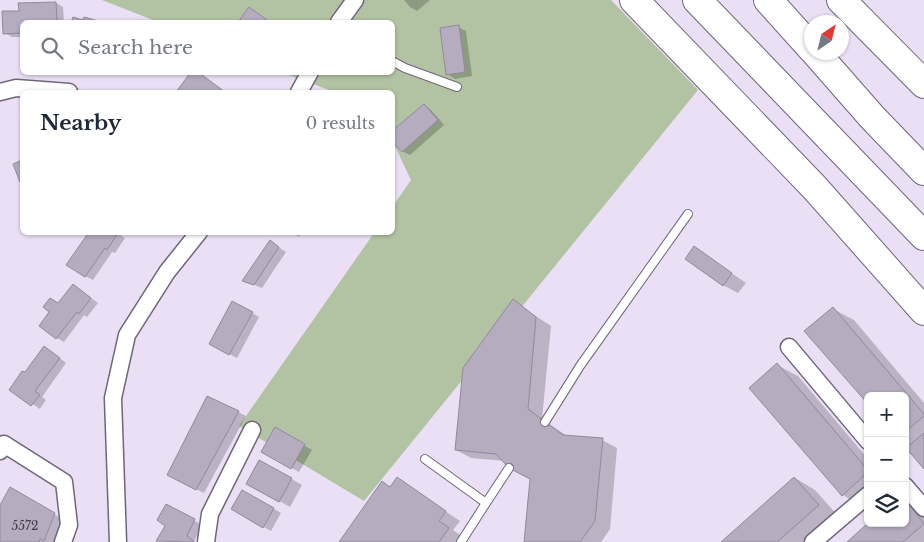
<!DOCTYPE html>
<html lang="en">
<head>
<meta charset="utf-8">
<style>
	body { margin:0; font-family:"Libre Baskerville",serif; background:#f2f2f3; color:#1f2937 }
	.controls { position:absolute; right:15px; bottom:15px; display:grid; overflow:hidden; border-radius:8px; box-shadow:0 1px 4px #0004 }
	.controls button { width:45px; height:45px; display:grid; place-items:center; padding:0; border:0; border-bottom:1px solid #e0e1e3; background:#fff; color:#1f2937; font:25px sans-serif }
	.compass { position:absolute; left:804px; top:15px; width:45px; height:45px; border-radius:50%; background:#fff; box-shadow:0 1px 4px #0004; rotate:35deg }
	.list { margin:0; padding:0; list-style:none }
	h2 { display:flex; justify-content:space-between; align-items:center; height:65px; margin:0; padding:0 20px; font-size:21px }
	h2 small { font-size:16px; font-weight:400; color:#747a83 }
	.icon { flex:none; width:28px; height:28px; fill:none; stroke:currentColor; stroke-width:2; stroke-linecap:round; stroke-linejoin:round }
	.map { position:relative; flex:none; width:924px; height:542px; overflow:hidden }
	.search { position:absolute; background:#fff; box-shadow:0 1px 4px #0004; left:20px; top:20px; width:375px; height:55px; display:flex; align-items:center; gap:12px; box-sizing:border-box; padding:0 18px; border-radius:8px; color:#747a83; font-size:19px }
	.panel { position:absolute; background:#fff; box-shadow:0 1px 4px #0004; left:20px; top:90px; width:375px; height:145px; border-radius:8px }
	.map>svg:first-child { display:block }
</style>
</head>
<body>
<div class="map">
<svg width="924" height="542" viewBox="0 0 924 542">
	<rect width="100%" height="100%" fill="#eadff4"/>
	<path fill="#b1c3a2" d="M102,0H611L698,90L364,501L239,426L374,233L392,232L393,206L411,180L393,142L392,92H334L284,73L392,72V22H158Z"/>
	<path fill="#0003" d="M404,0H430L417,11L410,7Z
		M56,3L63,7L64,22H22V37H12L5,33L20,12Z
		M250,8L257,13L270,22H240Z
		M458,27L466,31L472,76L455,79L447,74Z
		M193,72L201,75L225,92H178Z
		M424,105L431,110L444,125L410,155L402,151Z
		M90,232H116L125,238L115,253L112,252L93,280L85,276Z
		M291,232H302L299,237Z
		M277,246L286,252L262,288L244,281Z
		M694,247L746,283L738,293L723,285Z
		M80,290L98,303L87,317L84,315L64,342L57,338L59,304Z
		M513,301L551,326L542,419L567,436L602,440L617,448L610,529L601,542H525L531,479L505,461L471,458L456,450Z
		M233,302L259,317L237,358L210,344Z
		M833,309L854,320L924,403V467L911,445L905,442V396Z
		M52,352L66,363L42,397L46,400L40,409L11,389L25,374Z
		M777,365L798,376L868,459V503L863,507L843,495Z
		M238,412L246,416L204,493L176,479Z
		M276,429L312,450L299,472L263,452Z
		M260,461L302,485L290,507L248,483Z
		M795,478L815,490L839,517L811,542H723Z
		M397,479L460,521L453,530L463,537L460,542H341Z
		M11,489L69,523L61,542H0V508Z
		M242,491L281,513L271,531L232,509Z
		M905,498L924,510V542H849L905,523Z
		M166,505L202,525L194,542L158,541L166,526Z"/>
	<path fill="#b5acbf" stroke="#92899c" d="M56,2L57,22H22V33L3,34L2,11H19L18,3Z
		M249,7L267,20L265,22H238Z
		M73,17L83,20L84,17L102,22H71Z
		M459,25L465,72L446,75L440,28Z
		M191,72H198L225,92H176Z
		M424,104L438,120L402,152L392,141V131Z
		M22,160V181L20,182L13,164Z
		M89,232L118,233L107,250L105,248L85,277L66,265Z
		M270,240L279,247L254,285L242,281Z
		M694,246L732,273L723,286L685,259Z
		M73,284L91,298L79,314L77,312L56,339L39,326L49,312L43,307L50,298L58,303Z
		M513,299L536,317L528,409L563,435L603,438L595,521L580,542H524L530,479L509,468L496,454L455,450L463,368Z
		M232,301L253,312L229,355L209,344Z
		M833,307L924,414V416L905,432V396H868V404L804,331Z
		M44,346L60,358L35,391L40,395L31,406L9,390L22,371L25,372Z
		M777,363L868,470V472L842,496L749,388Z
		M207,396L239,411L196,490L167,475Z
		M275,427L305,444L291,469L261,452Z
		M924,433V469L906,448Z
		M259,460L292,478L279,502L246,484Z
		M397,477L446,511L439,521L449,528L439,542H339L382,481L390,487Z
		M794,477L819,505L777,542H721Z
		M10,487L55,513L44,541L40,539L39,542H0V505Z
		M242,490L274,508L263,528L231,509Z
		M905,499L924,524L903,542H847L868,523H905Z
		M166,504L195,519L187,536L194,541L193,542L156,541L165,526L157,520Z"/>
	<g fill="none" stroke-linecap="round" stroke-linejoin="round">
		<g stroke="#6f6678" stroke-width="10">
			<path id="lane" d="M392,61L405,68L457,87
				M545,422L580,366L688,214
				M425,459L486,503L461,542
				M486,503L509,468"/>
		</g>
		<g stroke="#6f6678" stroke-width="19">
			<path id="street" d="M339,22L355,0
				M0,92L16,88L69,92
				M299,92L310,72
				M789,347L868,441
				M0,451L4,444L64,482L69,525L63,542
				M905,486L924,508
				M118,542L113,398L127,335L167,272L199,232
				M206,542L210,514L252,430
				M813,542L868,495"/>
		</g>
		<g stroke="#6f6678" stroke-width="30">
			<path id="highway" d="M634,0L815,188L924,311
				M697,0L924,236
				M768,0L812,49
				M841,0L924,84
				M815,52L872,117L924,171"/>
		</g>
		<use href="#lane" stroke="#fff" stroke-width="8"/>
		<use href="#street" stroke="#fff" stroke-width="16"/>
		<use href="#highway" stroke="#fff" stroke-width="28"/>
	</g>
	<g text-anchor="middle" stroke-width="5" stroke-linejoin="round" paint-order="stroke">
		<g font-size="12" fill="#433e48">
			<text x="25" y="530">5572</text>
		</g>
	</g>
</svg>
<div class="controls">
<button>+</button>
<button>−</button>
<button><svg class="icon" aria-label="layers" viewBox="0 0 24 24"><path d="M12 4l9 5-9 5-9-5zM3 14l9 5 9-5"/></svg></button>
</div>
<svg class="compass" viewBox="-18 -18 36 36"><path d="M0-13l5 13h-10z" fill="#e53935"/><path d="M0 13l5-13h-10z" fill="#747a83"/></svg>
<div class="search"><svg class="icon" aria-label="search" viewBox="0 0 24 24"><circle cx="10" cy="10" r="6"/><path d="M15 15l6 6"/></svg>Search here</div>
<section class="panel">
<h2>Nearby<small>0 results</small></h2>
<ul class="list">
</ul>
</section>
</div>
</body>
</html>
